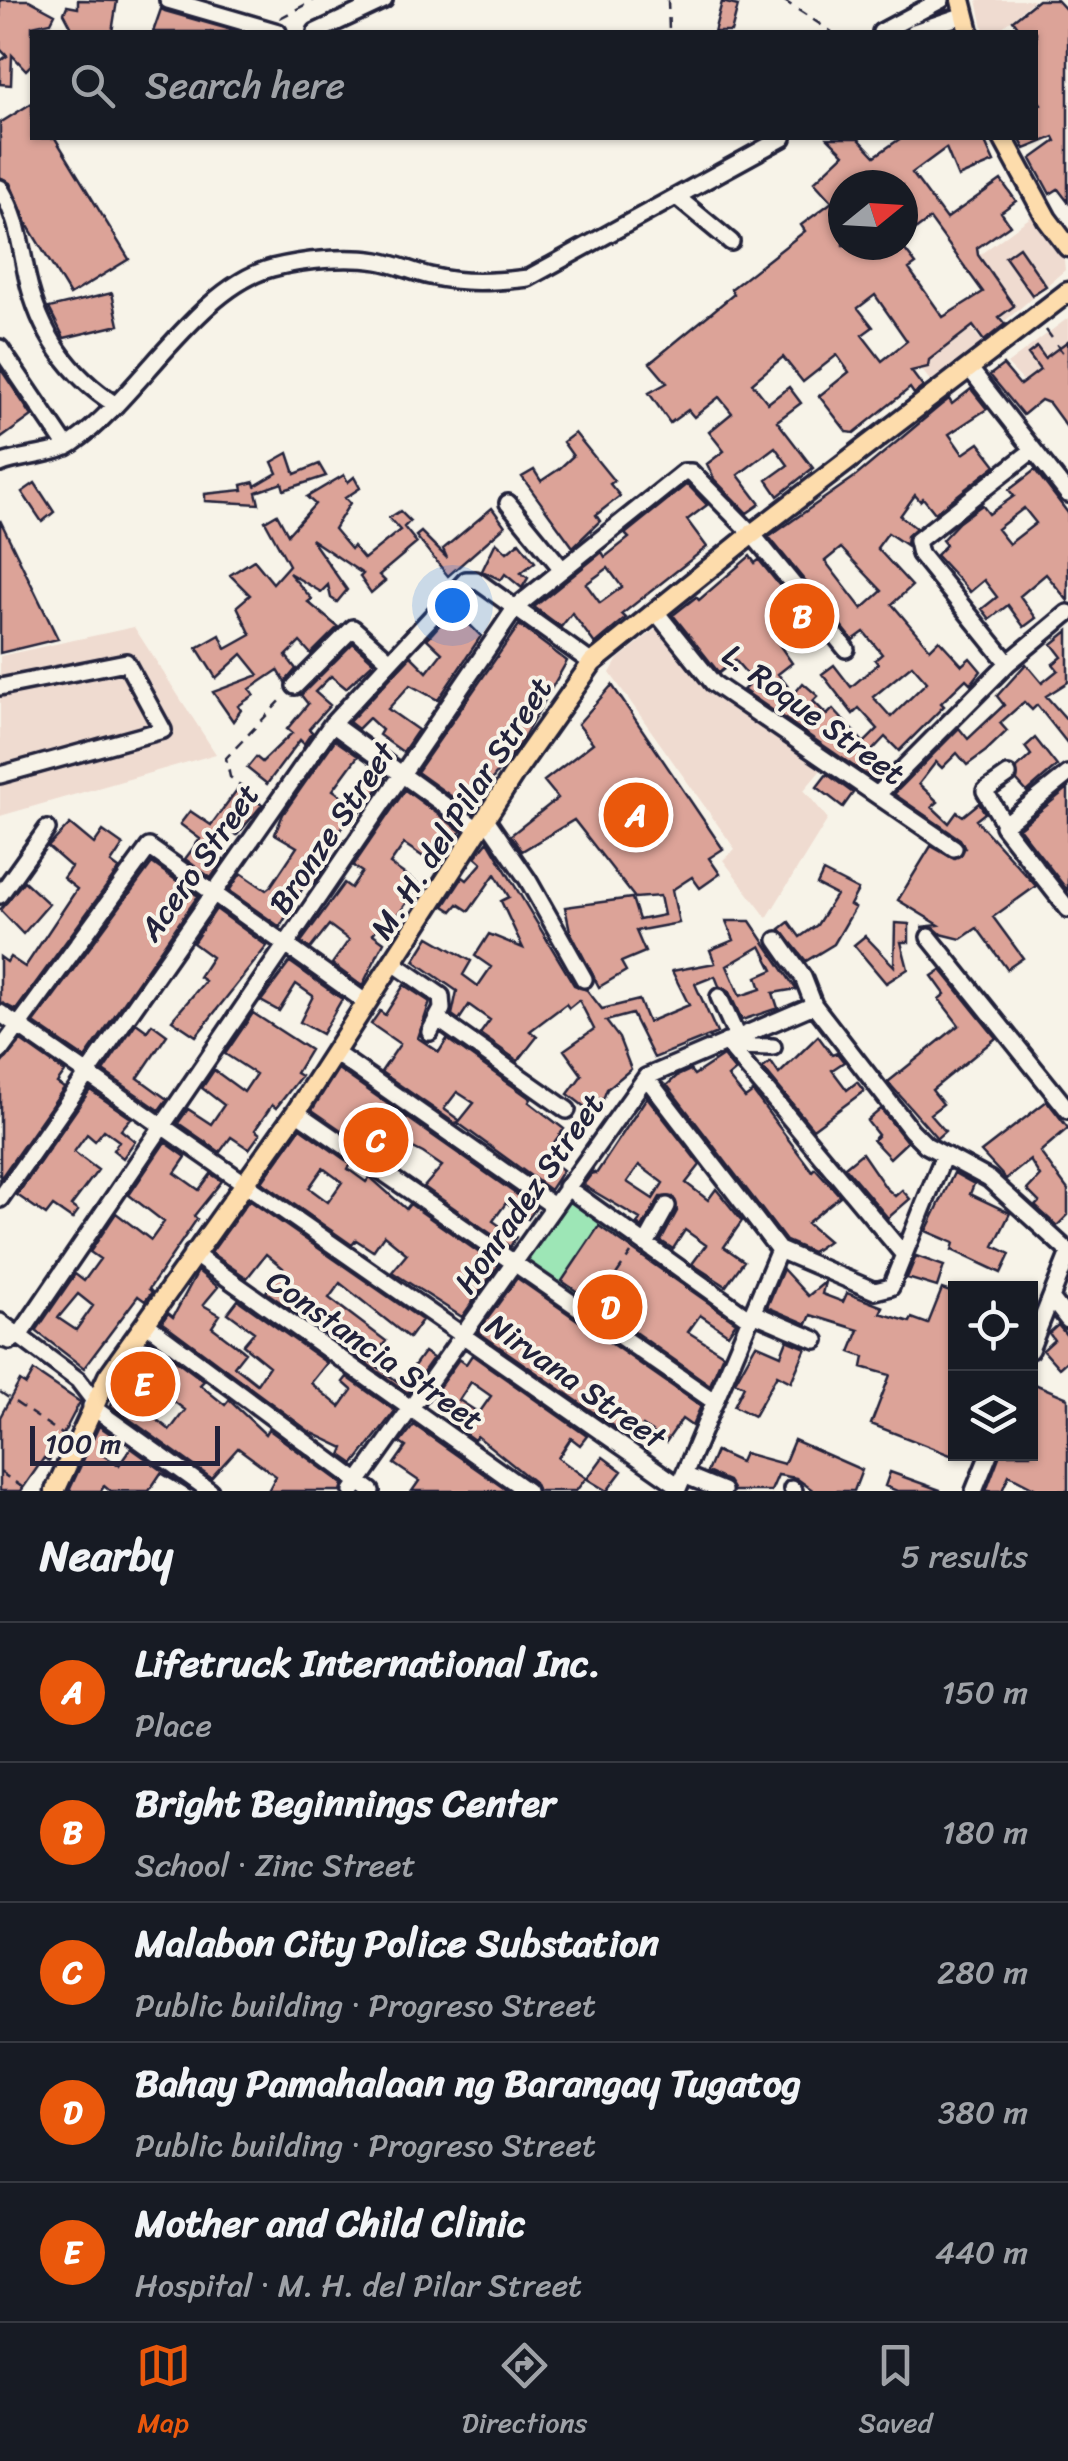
<!DOCTYPE html>
<html lang="en">
<head>
<meta charset="utf-8">
<style>
	body { margin:0; font-family:Sriracha,sans-serif; background:#242831; color:#f1f3f6 }
	.controls { position:absolute; right:30px; bottom:30px; display:grid; overflow:hidden; border-radius:0px; box-shadow:0 2px 8px #0004 }
	.controls button { width:90px; height:90px; display:grid; place-items:center; padding:0; border:0; border-bottom:2px solid #363941; background:#171b24; color:#f1f3f6; font:50px sans-serif }
	.compass { position:absolute; left:828px; top:170px; width:90px; height:90px; border-radius:50%; background:#171b24; box-shadow:0 2px 8px #0004; rotate:72deg }
	.scale { position:absolute; left:30px; bottom:25px; width:190px; box-sizing:border-box; padding-left:10px; border:5px solid #22223b; border-top:0; font-size:28px; line-height:35px; white-space:nowrap; color:#22223b; -webkit-text-stroke:8px #f7f3e8; paint-order:stroke }
	.you { position:absolute; left:452px; top:605px; width:35px; height:35px; margin:-25px; border:8px solid #fff; border-radius:50%; background:#1a73e8; box-shadow:0 0 0 15px #1a73e833 }
	.badge { display:grid; place-items:center; width:65px; height:65px; border-radius:50%; background:#ea580c; color:#fff; font-size:32px; font-weight:700 }
	.pin { position:absolute; translate:-50% -50%; border:5px solid #fff; box-shadow:0 2px 10px #0006 }
	.list { margin:0; padding:0; list-style:none }
	h2 { display:flex; justify-content:space-between; align-items:center; height:130px; margin:0; padding:0 40px; font-size:42px }
	h2 small { font-size:32px; font-weight:400; color:#9ea1a6 }
	.list li { display:grid; grid-template-columns:65px 1fr auto; gap:30px; align-items:center; box-sizing:border-box; height:140px; padding:0 40px; border-top:2px solid #363941 }
	.list b { display:block; font-size:38px; white-space:nowrap }
	.list p { margin:0; font-size:32px; white-space:nowrap; color:#9ea1a6 }
	.list em { font-size:32px; font-style:normal; color:#9ea1a6 }
	.icon { flex:none; width:55px; height:55px; fill:none; stroke:currentColor; stroke-width:2; stroke-linecap:round; stroke-linejoin:round }
	.map { position:relative; flex:none; width:1068px; height:1491px; overflow:hidden }
	.search { position:absolute; background:#171b24; box-shadow:0 2px 8px #0004; left:30px; right:30px; top:30px; height:110px; display:flex; align-items:center; gap:25px; box-sizing:border-box; padding:0 35px; border-radius:0px; color:#9ea1a6; font-size:38px }
	.sheet { height:830px; background:#171b24 }
	nav { display:flex; justify-content:space-around; align-items:center; box-sizing:border-box; height:140px; border-top:2px solid #363941; background:#171b24; font-size:28px; color:#9ea1a6 }
	nav a { display:grid; justify-items:center; gap:5px }
	nav .on { color:#ea580c }
	.map>svg:first-child { display:block }
</style>
</head>
<body>
<div class="map">
<svg width="1068" height="1491" viewBox="0 0 1068 1491">
	<rect width="100%" height="100%" fill="#f7f3e8"/>
	<filter id="ink" filterUnits="userSpaceOnUse"><feTurbulence type="fractalNoise" baseFrequency=".01" numOctaves="2"/><feDisplacementMap in="SourceGraphic" scale="20" xChannelSelector="R" yChannelSelector="G"/><feConvolveMatrix kernelMatrix="1 2 1 2 8 2 1 2 1" color-interpolation-filters="sRGB"/></filter>
	<g filter="url(#ink)">
		<path fill="#efdbd0" d="M977,0H1034L997,32H984Z
			M1032,216L1064,260L1065,270L1005,321L963,267Z
			M955,308L989,350L937,390L910,354L909,342Z
			M1068,318V389L1046,405L1007,364Z
			M661,625L719,696L827,763L804,790L828,819L767,918L723,860L735,849L610,673L618,659Z
			M134,627L216,754L0,816V656Z"/>
		<path fill="#9de6b6" stroke="#608478" stroke-width="2.5" d="M567,1189L638,1240L589,1310L516,1258Z"/>
		<path fill="#dca398" stroke="#22223b" stroke-width="2.5" fill-rule="evenodd" d="M0,0H29L55,14L51,22L32,26V64L26,70L12,55L11,85L0,84V61L7,56L0,49Z
			M78,0L117,1L112,32H74L64,13L67,6L78,8Z
			M1038,0H1057L1068,12V202L1058,189L1050,194L1031,159L1056,141L1054,137L1025,149L1019,138H1036V108L1041,104L1036,97V32H1022L1013,20Z
			M722,2L738,6L731,32H714Z
			M161,9L165,11L239,32H153Z
			M32,103V138H55L129,259L70,295L28,226L10,183L0,177V123Z
			M828,138H858L875,156L901,138H983L994,162L958,177L946,148L912,173L946,219L1001,180L1016,201L1001,212L1010,225L977,248L978,255L1014,306L999,317L1005,324L984,341L973,326L929,360L928,367L911,371L923,387L914,394L910,388L854,433L847,432L819,396L849,372L837,355L803,382L783,357L752,383L768,403L789,387L801,403L777,421L813,468L778,496L767,480L788,465L775,447L738,475L760,504L747,513L714,479L707,464L724,451L709,432L732,413L719,397L694,417L688,410L670,423L649,393L667,383L650,363L734,294L731,289L805,231L801,225L832,202L814,182L844,154ZM843,185H903V239L930,219L983,292L943,317L909,269L916,264L901,245H843ZM875,295L907,341L882,361L862,335L873,327L858,308Z
			M1019,247L1046,286L1032,295L1005,257Z
			M112,293L119,325L64,338L49,308Z
			M1068,341V429L1049,403L1041,400L1023,415L990,375L1003,365L1020,385L1040,370L1028,354L1037,347L1045,358Z
			M0,368L32,416L0,439Z
			M971,389L987,409L949,434L963,454L979,443L996,465L935,513L923,498L920,501L915,495L900,516L916,528L907,536L906,545L888,533L877,548L912,586L892,604L930,649L939,640L962,665L970,658L981,671L971,684L966,679L941,703L944,706L899,751L885,737L866,757L885,771L875,781L743,690L753,681L735,660L719,673L673,615L696,597L699,600L750,556L755,563L759,560L800,611L771,633L792,663L778,674L794,694L803,683L818,696L813,701L827,715L833,709L864,743L878,729L859,708L853,714L822,674L834,665L851,687L878,664L875,660L882,654L864,632L853,640L769,537L856,476L941,405L949,399L952,404ZM841,548L882,591L862,609L825,561ZM912,665L927,682L891,717L873,697Z
			M575,433L614,481L610,484L620,496L596,515L600,521L573,547L522,477L534,470L541,481L559,469L573,456L563,442Z
			M288,453L295,474L319,464L326,476L284,490L282,483L256,492L259,504L205,501V494L243,490L242,485L254,482L255,486L277,473L272,462Z
			M1035,470L1068,513V601L1046,574L1020,596L1036,618L1024,627L1008,605L990,619L982,609L997,597L984,580L970,592L936,555L946,545L942,540L959,522L982,505L989,514L1014,496L1009,490ZM1024,508L1036,523L1009,544L997,529Z
			M344,475L348,482L354,477L360,488L345,498L350,503L334,529L351,549L353,546L364,559L400,530L389,518L400,511L410,521L404,527L417,543L379,575L385,581L371,593L360,577L363,574L311,539L347,590L337,602L331,598L328,585L321,592L289,573L312,599L308,602L338,627L311,654L300,642L286,656L296,669L285,682L278,670L250,689L254,695L238,706L241,710L233,721L213,692L259,675L242,654L216,678L197,648L220,635L226,649L251,635L237,606L250,595L230,575L254,560L273,583L289,565L265,521L277,514L288,534L315,504L307,497Z
			M35,483L54,512L42,522L22,492Z
			M687,484L707,505L687,520L707,547L622,614L626,618L595,644L572,613L561,627L534,607L602,552L605,557L629,538L625,534ZM608,568L622,587L600,603L586,584Z
			M492,508L505,526L448,576L416,536L421,532L447,558L443,549Z
			M0,520L58,639L0,653Z
			M496,542L507,552L519,542L535,562L521,573L528,578L522,588L505,574L501,580L482,571Z
			M454,609L481,636L438,700L410,685L388,709L418,730L403,752L379,735L382,730L369,718L358,729L349,722L411,656L427,672L442,653L427,639Z
			M519,625L567,661L521,742L469,809L417,772Z
			M1068,631V682L1046,696L1068,721V744L1037,705L1032,710L1024,702L1000,723L1007,731L986,751L967,765L957,753L942,768L936,762L919,784L938,802L932,807L949,823L957,812L963,816L979,803L985,813L976,820L1036,886L993,917L1023,958L1007,969L977,928L961,939L941,934L932,926L921,927L939,925L898,900L931,846L954,859L965,848L960,839L894,794L959,728L968,739L1004,705L997,696L1026,664L1042,683L1058,670L1053,664L1062,657L1052,644Z
			M353,643L374,662L346,688L331,676L315,692L330,705L309,729L312,732L304,744L300,740L267,784L247,768L256,757L262,762L292,733L287,729L308,704L301,695Z
			M612,685L723,849L709,858L720,874L700,888L692,877L672,890L679,923L636,931L645,952L621,962L626,971L599,987L570,931L565,907L632,898L639,920L664,915L660,896L635,898L574,820L522,851L511,835L558,798L544,781L593,743L578,724Z
			M1035,738L1057,766L1027,792L1017,781V768L1031,755L1025,747Z
			M335,740L358,756L333,790L349,801L375,769L386,777L364,808L344,824L324,854L330,859L314,884L308,879L280,927L229,891L241,873L266,890L271,886L297,847L275,834L283,814Z
			M827,774L853,793L843,807L817,787Z
			M239,787L262,805L237,835L226,828L210,852L223,860L211,878L185,859L200,839L180,824L190,811L211,825Z
			M1068,788V891L1019,828Z
			M405,790L461,831L434,864L404,844L390,864L420,885L394,920L387,914L373,934L384,942L362,986L332,964L349,940L329,925L310,949L301,942L344,883L351,888L362,872L353,866Z
			M70,824L94,844L103,831L123,845L111,863L119,869L16,1010L0,1002V957L7,962L10,957L25,967L77,889L63,878L71,867L48,847Z
			M488,841L574,985L587,990L602,1009L639,1000L648,1022L689,1005L672,971L715,963L710,950L734,940L726,921H750L796,989L773,993L778,1008L742,1020L729,992L719,986L715,976L695,984L717,1033L654,1058L632,1014L606,1021L619,1038L631,1069L607,1089L602,1102L595,1096L586,1108L568,1094L582,1075L564,1050L594,1029L579,1000L569,1008L566,1004L530,1031L537,1037L518,1061L480,1034L490,1020L469,1005L459,1020L452,1015L457,991L414,961L429,937L471,961L463,975L478,986L491,967L475,956L489,934L523,948L501,901L509,897L495,874L469,911L458,904L452,911L444,906L463,877L467,880L482,863L475,857ZM761,946L773,970L757,977L761,989L740,996L727,966Z
			M152,863L198,896L85,1058L34,1023Z
			M823,872L858,890L850,905L855,908L834,944L806,961L780,929L789,922L800,937L817,925L836,895L817,885Z
			M24,881L49,904L23,934L0,910Z
			M216,909L267,946L196,1036L172,1020L205,981L199,977L212,957L193,943Z
			M895,923L909,924V942H901L908,969L886,983L854,945L865,936L894,966Z
			M290,962L342,999L322,1034L300,1022L313,996L296,984L279,1011L261,1001Z
			M941,970L996,1038L932,1090L943,1104L930,1114L945,1131L937,1138L888,1082L959,1025L939,999L945,994L932,976Z
			M404,985L430,1002L418,1038L439,1052L447,1039L531,1099L529,1102L564,1129L544,1156L563,1170L550,1190L458,1123L474,1103L457,1092L444,1109L459,1120L456,1124L381,1072L400,1044L371,1024L380,1011L385,1015Z
			M253,1013L310,1050L296,1073L301,1076L276,1108L272,1105L255,1130L260,1134L249,1149L231,1137L220,1152L178,1123L188,1109L211,1124L224,1105L202,1088L214,1070L244,1092L256,1074L225,1054Z
			M136,1023L147,1031L152,1024L167,1035L138,1078L167,1099L159,1110L103,1071Z
			M818,1036L832,1055L837,1053L844,1062L832,1070L847,1090L857,1082L864,1091L813,1129L763,1068L771,1062L779,1074Z
			M21,1041L65,1072L57,1083L64,1088L0,1179V1065Z
			M723,1056L735,1071L728,1077L745,1098L753,1092L812,1171L815,1168L840,1196L807,1223L828,1241L812,1252L786,1241L667,1085L677,1076L690,1070L694,1075Z
			M338,1069L536,1208L528,1219L506,1203L493,1221L516,1237L510,1247L424,1187L442,1166L423,1153L411,1147L396,1168L312,1110Z
			M90,1090L131,1118L121,1130L135,1141L123,1158L113,1150L119,1141L104,1130L95,1141L87,1134L74,1152L98,1170L71,1206L78,1211L72,1219L53,1206L46,1215L17,1195Z
			M647,1097L700,1165L686,1183L708,1200L716,1189L742,1221L724,1247L744,1261L726,1286L692,1264L706,1245L685,1230L673,1249L661,1241L677,1211L673,1197H660L642,1228L637,1224L640,1219L583,1185L593,1172L596,1174ZM639,1165L663,1183L653,1199L627,1182Z
			M1047,1101L1068,1128L1040,1152L1068,1190V1215L1057,1226L1035,1206L1039,1202L1027,1190L1040,1176L1030,1160L1006,1179L981,1152Z
			M881,1109L907,1142L890,1158L873,1140L878,1135L867,1121Z
			M300,1128L351,1164L348,1169L366,1182L370,1177L406,1209L410,1204L498,1266L462,1317L392,1272L407,1254L384,1235L373,1251L356,1240L352,1245L262,1182ZM323,1168L342,1182L328,1202L309,1188Z
			M165,1142L186,1157L175,1173L199,1190L211,1174L222,1181L194,1216L197,1219L149,1289L152,1292L145,1301L138,1296L84,1368L36,1331L75,1274L84,1281L100,1259L90,1252L116,1213L151,1240L164,1222L129,1195ZM78,1294L93,1306L76,1330L58,1318Z
			M862,1153L886,1188L895,1196L902,1190L910,1199L888,1218L845,1167Z
			M954,1173L974,1184L970,1194L1010,1213L994,1246L1010,1254L1001,1273L952,1250L954,1243L926,1231Z
			M249,1200L422,1320L409,1338L340,1283L329,1298L386,1341L371,1362L401,1384L424,1352L433,1358L408,1393L266,1292L283,1268L266,1254L247,1278L211,1253Z
			M599,1226L736,1322L728,1334L700,1315L688,1332L723,1354L710,1385L562,1281Z
			M916,1256L944,1266L937,1287L907,1278Z
			M783,1269L808,1296L825,1282L822,1294L843,1302L847,1293L883,1307L880,1313L910,1322L912,1318L928,1324L942,1289L956,1294V1452L950,1455L871,1424L890,1375L862,1367L864,1357L850,1352L859,1330L811,1315L807,1324L767,1307Z
			M198,1271L218,1287L203,1305L220,1315L212,1327L245,1352L234,1366L257,1384L269,1366L243,1345L254,1332L228,1313L238,1300L327,1363L311,1383L340,1407L352,1390L343,1382L347,1377L395,1411L354,1464L341,1455L344,1448L310,1432L162,1322L168,1313L173,1317Z
			M517,1278L701,1406L692,1426L682,1419L666,1442L643,1426L633,1440L478,1332Z
			M1058,1325L1068,1337V1360L1059,1368L1043,1350L1054,1340L1049,1333Z
			M149,1340L204,1381L200,1385L225,1405L229,1400L265,1434L268,1429L343,1484L341,1491H268L276,1476L238,1448L211,1478L111,1406L121,1380ZM163,1393L185,1410L170,1430L148,1413Z
			M787,1340L806,1348L791,1382L777,1375L754,1416L734,1406L744,1386L735,1382L756,1344L781,1355Z
			M472,1355L587,1436L580,1445L571,1438L558,1458L586,1478L576,1491H538L534,1482L477,1436L474,1440L446,1420L451,1410L432,1397L459,1359L466,1364ZM471,1382L491,1396L479,1413L459,1400Z
			M34,1371L80,1402L49,1461L44,1458L21,1491H0V1417L20,1381L26,1385Z
			M1030,1382L1068,1398V1491H1040L1009,1475L1002,1491H986L1000,1454H1030Z
			M414,1425L508,1491H412L419,1481L394,1464L406,1447L400,1443Z
			M99,1426L112,1435L99,1453L119,1465L131,1448L191,1491L161,1473L149,1491H110L104,1486L101,1491H69Z
			M794,1440L862,1470L854,1491H814L796,1478L778,1475L771,1491H734L728,1481L707,1472L716,1451L740,1462L744,1453L784,1464Z
			M603,1457L622,1471L607,1491L587,1479Z
			M890,1472L940,1490V1491H897L885,1486Z"/>
		<g fill="none" stroke-linecap="round" stroke-linejoin="round">
			<g stroke="#22223b" stroke-width="22">
				<path id="minor" d="M168,0L278,32
					M316,32L384,0
					M881,32L941,0
					M914,32L964,15
					M0,188C18,218 20,243 27,276C39,331 68,375 116,405
					M678,198L731,242
					M0,348L67,447
					M970,369L1068,494
					M0,464C22,455 54,456 73,443C137,399 198,287 272,268C303,260 346,256 378,261C396,264 412,272 430,276C463,284 495,282 528,278L783,138
					M508,503L562,569
					M656,612L713,683L954,848
					M1008,663L920,554L917,541L1033,450
					M295,686L353,628L389,660
					M0,687L126,662L163,730L0,775
					M332,724L479,830
					M1068,774L1003,826L1068,909
					M878,794L1008,663L1068,613
					M486,819L528,880L584,979
					M1004,823L985,791L1008,775
					M0,895L47,829
					M929,937L1068,1110
					M777,940L803,977L814,1005L911,1130L926,1145L989,1179L1068,1251
					M395,964L441,996L442,1009L430,1032
					M719,997L737,1037
					M0,1013L679,1486
					M438,1019L567,1110
					M726,1042L904,1255
					M730,1046L773,1047
					M0,1051L149,847L367,1003
					M335,1053L552,1205
					M646,1077L779,1250L875,1291L891,1287L944,1155
					M296,1112L715,1402
					M566,1187L750,1319
					M0,1199L332,724L466,580H476L592,663
					M646,1244L667,1206
					M192,1253L527,1491
					M1051,1298L1068,1320
					M753,1313L816,1340
					M0,1322L78,1380L94,1401
					M145,1323L371,1491
					M19,1336L516,607L684,472H691L752,534L846,649
					M0,1338L10,1341L19,1336
					M1030,1350L1068,1255
					M91,1406L210,1491
					M684,1475L723,1491
					M792,1489L794,1491
					M352,1491L646,1077L814,1005
					M677,1491L779,1250
					M974,1491L989,1454"/>
			</g>
			<g stroke="#22223b" stroke-width="25">
				<path id="major" d="M961,0L969,32
					M1003,138L1047,219L1068,247
					M55,1491L108,1376L296,1112L516,771L592,663L752,534L1068,292"/>
			</g>
			<path stroke="#22223b" stroke-width="2.5" stroke-dasharray="10 8" stroke-linecap="butt" d="M668,0L669,32
				M783,0L832,32
				M280,18L314,0
				M1046,330L1068,360
				M260,801L230,777L226,758L284,697
				M596,1304L631,1253
				M0,1392L65,1436
				M0,1472L28,1491"/>
			<use href="#minor" stroke="#f7f3e8" stroke-width="15"/>
			<use href="#major" stroke="#fddcac" stroke-width="18"/>
		</g>
	</g>
	<g text-anchor="middle" stroke-width="8" stroke-linejoin="round" paint-order="stroke">
		<g font-size="32" fill="#22223b" stroke="#f7f3e8">
			<text transform="translate(814 714) rotate(36)" y="11">L. Roque Street</text>
			<text transform="translate(461 808) rotate(-57)" y="11">M. H. del Pilar Street</text>
			<text transform="translate(332 828) rotate(-56)" y="11">Bronze Street</text>
			<text transform="translate(199 862) rotate(-55)" y="11">Acero Street</text>
			<text transform="translate(529 1193) rotate(-55)" y="11">Honradez Street</text>
			<text transform="translate(375 1350) rotate(35)" y="11">Constancia Street</text>
			<text transform="translate(576 1381) rotate(35)" y="11">Nirvana Street</text>
		</g>
	</g>
</svg>
<div class="controls">
<button><svg class="icon" aria-label="locate" viewBox="0 0 24 24"><circle cx="12" cy="12" r="6"/><path d="M12 2v4M12 18v4M2 12h4M18 12h4"/></svg></button>
<button><svg class="icon" aria-label="layers" viewBox="0 0 24 24"><path d="M12 4l9 5-9 5-9-5zM3 14l9 5 9-5"/></svg></button>
</div>
<svg class="compass" viewBox="-18 -18 36 36"><path d="M0-13l5 13h-10z" fill="#e53935"/><path d="M0 13l5-13h-10z" fill="#9ea1a6"/></svg>
<div class="scale">100 m</div>
<div class="you"></div>
<div class="pin badge" style="left:636px;top:815px">A</div>
<div class="pin badge" style="left:802px;top:616px">B</div>
<div class="pin badge" style="left:376px;top:1140px">C</div>
<div class="pin badge" style="left:610px;top:1307px">D</div>
<div class="pin badge" style="left:143px;top:1384px">E</div>
<div class="search"><svg class="icon" aria-label="search" viewBox="0 0 24 24"><circle cx="10" cy="10" r="6"/><path d="M15 15l6 6"/></svg>Search here</div>
</div>
<section class="sheet">
<h2>Nearby<small>5 results</small></h2>
<ul class="list">
<li><span class="badge">A</span><div><b>Lifetruck International Inc.</b><p>Place</p></div><em>150 m</em></li>
<li><span class="badge">B</span><div><b>Bright Beginnings Center</b><p>School · Zinc Street</p></div><em>180 m</em></li>
<li><span class="badge">C</span><div><b>Malabon City Police Substation</b><p>Public building · Progreso Street</p></div><em>280 m</em></li>
<li><span class="badge">D</span><div><b>Bahay Pamahalaan ng Barangay Tugatog</b><p>Public building · Progreso Street</p></div><em>380 m</em></li>
<li><span class="badge">E</span><div><b>Mother and Child Clinic</b><p>Hospital · M. H. del Pilar Street</p></div><em>440 m</em></li>
</ul>
</section>
<nav>
<a class="on"><svg class="icon" aria-label="map" viewBox="0 0 24 24"><path d="M3 6l6-2 6 2 6-2v14l-6 2-6-2-6 2zM9 4v14M15 6v14"/></svg>Map</a>
<a><svg class="icon" aria-label="directions" viewBox="0 0 24 24"><path d="M12 3l9 9-9 9-9-9zM9 14v-3h6M13 9l2 2-2 2"/></svg>Directions</a>
<a><svg class="icon" aria-label="saved" viewBox="0 0 24 24"><path d="M7 4h10v16l-5-4-5 4z"/></svg>Saved</a>
</nav>
</body>
</html>
